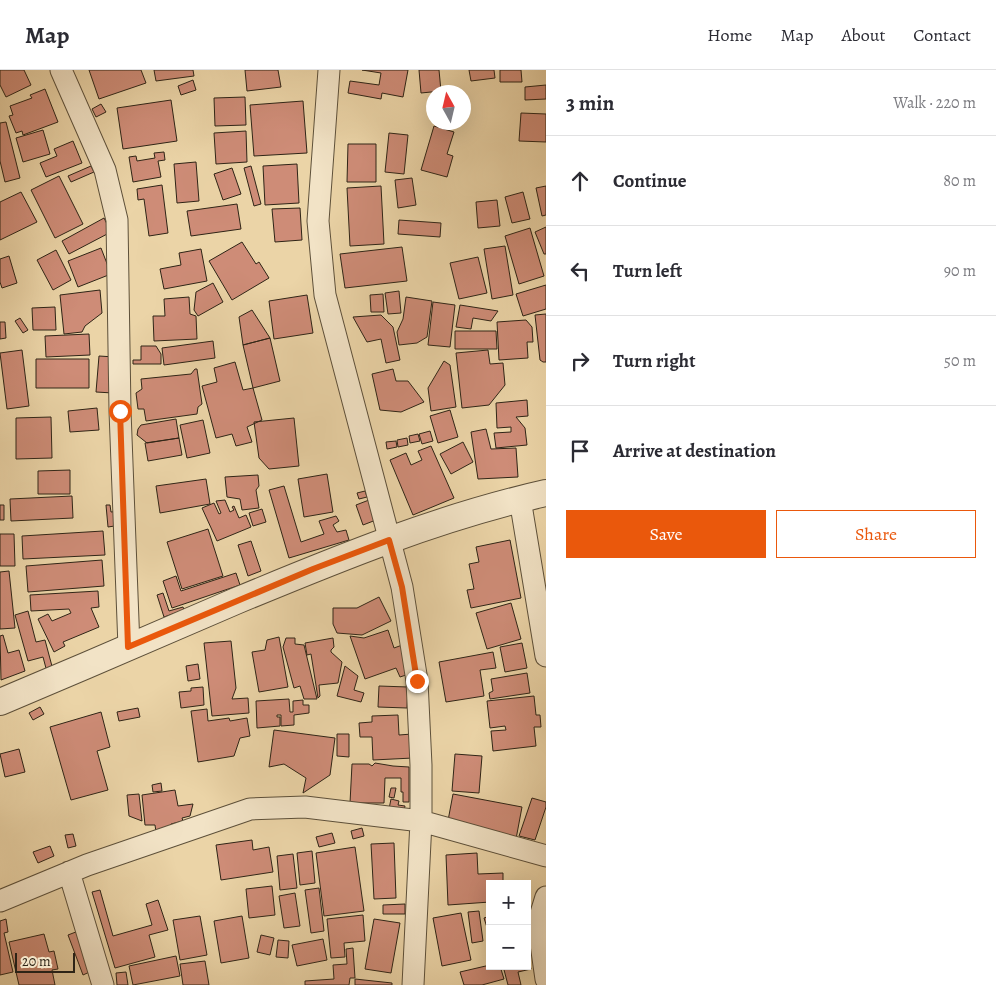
<!DOCTYPE html>
<html lang="en">
<head>
<meta charset="utf-8">
<style>
	body { margin:0; font-family:Alegreya,serif; background:#f7f7f7; color:#2b2b33 }
	.controls { position:absolute; right:15px; bottom:15px; display:grid; overflow:hidden; border-radius:0px; box-shadow:0 5px 20px #0002 }
	.controls button { width:45px; height:45px; display:grid; place-items:center; padding:0; border:0; border-bottom:1px solid #e1e1e2; background:#fff; color:#2b2b33; font:25px sans-serif }
	.compass { position:absolute; left:426px; top:15px; width:45px; height:45px; border-radius:50%; background:#fff; box-shadow:0 5px 20px #0002; rotate:352deg }
	.scale { position:absolute; left:15px; bottom:12px; width:60px; box-sizing:border-box; padding-left:5px; border:2px solid #2e2416; border-top:0; font-size:14px; line-height:18px; white-space:nowrap; color:#2e2416; -webkit-text-stroke:4px #f2e3c6; paint-order:stroke }
	.stop { position:absolute; width:15px; height:15px; margin:-11px; border:4px solid #ea580c; border-radius:50%; background:#fff }
	.stop.end { background:#ea580c; border-color:#fff; box-shadow:0 1px 5px #0008 }
	.list { margin:0; padding:0; list-style:none }
	h2 { display:flex; justify-content:space-between; align-items:center; height:65px; margin:0; padding:0 20px; font-size:21px }
	h2 small { font-size:16px; font-weight:400; color:#7c7c81 }
	.list li { display:grid; grid-template-columns:32px 1fr auto; gap:15px; align-items:center; box-sizing:border-box; height:90px; padding:0 20px; border-top:1px solid #e1e1e2 }
	.list b { display:block; font-size:19px; white-space:nowrap }
	.list em { font-size:16px; font-style:normal; color:#7c7c81 }
	.actions { display:flex; gap:10px; padding:15px 20px }
	.actions a { flex:1; padding:11px 0; border:1px solid #ea580c; border-radius:0px; text-align:center; font-size:18px; color:#ea580c }
	.actions .main { background:#ea580c; color:#fff }
	.icon { flex:none; width:28px; height:28px; fill:none; stroke:currentColor; stroke-width:2; stroke-linecap:round; stroke-linejoin:round }
	.map { position:relative; flex:none; width:546px; height:915px; overflow:hidden }
	header { display:flex; align-items:center; gap:30px; box-sizing:border-box; height:70px; padding:0 25px; background:#fff; border-bottom:1px solid #e1e1e2 }
	header strong { font-size:24px }
	nav { display:flex; gap:28px; margin-inline-start:auto; font-size:18px }
	main { display:flex }
	aside { flex:1; background:#fff }
	.map>svg:first-child { display:block }
</style>
</head>
<body>
<header>
<strong>Map</strong>
<nav><a>Home</a><a>Map</a><a>About</a><a>Contact</a></nav>
</header>
<main>
<div class="map">
<svg width="546" height="915" viewBox="0 0 546 915">
	<rect width="100%" height="100%" fill="#ebd4a7"/>
	<filter id="stains"><feTurbulence type="fractalNoise" baseFrequency=".004" numOctaves="4"/><feColorMatrix values="0 0 0 0 .2 0 0 0 0 .09 0 0 0 0 .02 0 0 0 .5 -.17"/></filter>
	<radialGradient id="worn" r=".72"><stop offset=".6" stop-color="#630" stop-opacity="0"/><stop offset="1" stop-color="#630" stop-opacity=".3"/></radialGradient>
	<path fill="#ce8c77" stroke="#2e2416" d="M0,0H24L31,15L6,27L0,15Z
		M89,0H141L146,13L99,29Z
		M154,0H193L194,6L156,11Z
		M245,0H278L281,17L247,21Z
		M362,0H408L403,27L382,23L381,29L348,23L350,11L379,15L381,3Z
		M419,0H439L441,21L421,23Z
		M469,0H494L495,8L471,11Z
		M500,0H521L522,12H500Z
		M193,10L196,20L181,25L178,16Z
		M546,15V29L525,30V17Z
		M45,19L58,52L23,65L22,61L16,63L9,46L13,45L10,36L32,28L30,25Z
		M245,27L246,55L215,56L214,28Z
		M171,30L177,71L123,79L117,38Z
		M303,31L307,83L254,86L250,35Z
		M101,34L106,42L96,47L92,39Z
		M521,43L546,44V72L519,71Z
		M6,52L20,108L5,112L0,91V53Z
		M434,56L454,62L447,84L453,86L447,107L421,100Z
		M43,60L50,84L23,92L16,68Z
		M246,61L247,92L216,94L214,63Z
		M389,63L408,65L404,104L385,102Z
		M73,71L82,93L46,107L40,93L57,86L54,79Z
		M348,74H376V112H347Z
		M164,82L165,90L158,91L161,107L133,112L129,87L136,86L137,91L155,88L154,83Z
		M196,92L199,131L177,133L174,94Z
		M297,94L299,133L265,135L263,96Z
		M91,96L94,102L71,112L68,106Z
		M251,96L261,134L254,136L244,98Z
		M232,98L241,124L223,130L214,104Z
		M59,106L83,154L55,168L31,120Z
		M412,108L416,135L398,138L395,110Z
		M162,115L168,163L149,166L144,129L138,130L137,119Z
		M381,116L384,174L350,176L347,118Z
		M546,116V145L542,146L536,118Z
		M21,122L37,152L0,170V132Z
		M523,122L530,149L512,153L505,127Z
		M497,130L500,156L478,158L476,132Z
		M237,134L241,159L191,166L187,141Z
		M300,138L302,170L275,172L272,139Z
		M104,148L111,162L69,184L62,171Z
		M399,150L441,153L440,167L398,164Z
		M546,157V184H544L535,162Z
		M530,158L544,206L519,214L505,166Z
		M242,172L256,194L259,192L269,208L232,230L209,191Z
		M505,176L513,225L492,229L484,179Z
		M402,177L407,211L345,218L340,184Z
		M101,178L111,204L78,217L68,191Z
		M201,179L207,211L164,219L160,199L181,195L179,183Z
		M56,180L71,210L53,220L37,190Z
		M9,186L17,213L2,218L0,212V189Z
		M478,187L487,223L459,229L450,193Z
		M213,213L223,232L198,246L194,240L196,222Z
		M546,215V239L523,246L516,224Z
		M100,220L102,243L85,256L82,262L64,264L60,225Z
		M399,221L401,243L388,244L385,223Z
		M383,224L384,242H371L370,225Z
		M307,225L313,263L274,269L269,231Z
		M189,227L190,244L196,246L197,269L154,271L153,246H165L164,229Z
		M406,227L432,231L427,267L417,273L399,275L397,262L403,249Z
		M433,232L455,235L450,277L428,275Z
		M460,235L498,241L491,251L473,248L471,259L456,257Z
		M55,237L56,260H33L32,238Z
		M252,240L270,268L243,275L239,247Z
		M546,244V292H543L540,290L535,245Z
		M381,245L393,257L400,290L386,293L381,269L367,272L353,247Z
		M20,248L28,260L23,263L15,251Z
		M526,250L532,257L533,272H527L528,288L499,290L497,252Z
		M0,252H5L6,268L0,269Z
		M455,261H496L497,279H455Z
		M89,264L90,285L46,287L45,266Z
		M270,268L280,311L253,318L243,275Z
		M213,271L215,288L164,295L162,278Z
		M141,276H156L161,284V294H133V290H141Z
		M22,280L29,336L7,339L0,283Z
		M488,280L490,294L503,293L505,315L489,335L462,338L456,283Z
		M99,286L115,287L113,323L96,322Z
		M36,289H89V318H36Z
		M444,291L450,295L456,337L431,341L428,318Z
		M235,292L243,320L253,318L262,350L247,357L252,372L236,376L232,364L216,368L202,316L217,312L214,298Z
		M195,299H197L202,334L198,337L197,344L146,351L144,339H138L136,323L142,319L141,309L191,304Z
		M393,299L396,311H408L424,332L401,342L380,340L372,304Z
		M527,330L528,346L516,347L525,358L527,375L496,378L494,363L511,362V357L497,358L496,333Z
		M97,338L99,360L70,362L68,341Z
		M450,340L458,367L438,373L430,346Z
		M51,347L52,388L16,389V348Z
		M294,348L299,396L269,399L259,388L254,352Z
		M176,349L179,368L147,373L137,365L138,359L141,355Z
		M203,350L210,383L187,388L180,355Z
		M486,359L491,379L516,378L518,407L478,409L471,362Z
		M430,361L433,371L422,374L419,364Z
		M418,364L420,371L410,373L409,366Z
		M179,368L182,385L148,391L145,373Z
		M407,368L408,375L398,377L397,370Z
		M396,371L397,377L387,379L386,372Z
		M463,372L473,392L451,404L440,384Z
		M431,376L454,428L413,445L390,390L406,383L411,395L422,390L418,381Z
		M70,400V424H38V401Z
		M327,404L333,442L304,447L298,409Z
		M258,405L259,416L256,420L259,438L242,440L240,429L227,427L225,407Z
		M206,409L210,434L160,443L156,416Z
		M284,416L301,472L324,464L319,451L336,446L339,451L333,455L337,462L346,460L349,470L289,488L269,420Z
		M365,421L367,427L359,429L357,423Z
		M72,426L73,448L11,451L10,429Z
		M225,430L230,442L234,440L232,437L234,436L239,448L246,445L251,457L217,471L202,438L214,433L219,444L221,443L216,431Z
		M369,430L376,450L363,455L356,435Z
		M0,435H4V450H0Z
		M106,435H110L111,442L120,441L121,455L108,457Z
		M262,439L266,452L253,456L249,443Z
		M208,459L223,506L182,519L167,472Z
		M103,461L105,485L23,489L22,466Z
		M0,464H14L15,496H0Z
		M510,470L521,528L471,538L467,520L474,519L469,494L479,492L476,477Z
		M251,471L261,501L248,506L238,475Z
		M102,490L104,516L28,522L26,496Z
		M9,501L15,558L0,559V502Z
		M236,503L240,515L172,538L163,511L176,506L181,521Z
		M98,521L99,537L91,538L99,557L63,572L65,576L54,582L38,549L48,544L52,551L71,543L69,539L31,541L30,525Z
		M163,523L169,541L183,537L184,540L164,547L157,525Z
		M379,527L391,551L362,565L337,563L333,554V538H357Z
		M511,533L521,569L487,579L476,543Z
		M28,541L36,572L45,570L53,600L47,602L43,587L28,591L15,545Z
		M388,560L394,578L405,574L415,602L400,607L396,598L365,609L350,566L364,568Z
		M3,565L8,583L19,580L25,601L1,610L0,566Z
		M279,567L288,617L259,622L252,582L265,580L267,570Z
		M286,568H295V574L304,575L317,629H304L300,616L294,618L283,577Z
		M333,568L334,577L331,580V582L342,592L338,613L319,615L320,626L318,628L311,584L307,585L305,573Z
		M231,571L236,618L232,629L248,628L249,643L212,646L204,573Z
		M522,573L527,598L505,602L500,577Z
		M493,582L496,598L480,600L484,626L446,632L439,592Z
		M198,594L200,609L188,611L186,596Z
		M345,596L358,606L354,620L364,623L361,632L337,626Z
		M527,603L530,623L490,629L489,623L493,621L491,609Z
		M379,616L408,617L407,638L378,637Z
		M203,617L204,635L181,638L179,622L191,621V618Z
		M534,626L536,645H540L541,657H534L536,676L493,681L491,661L506,660L505,656L490,658L487,631Z
		M289,629L290,642H293V631L303,630V635H309V643L294,645V655L281,656V645H277V647H280V656L257,658L256,631Z
		M40,637L44,644L33,650L29,643Z
		M138,638L140,647L119,651L117,642Z
		M207,639L208,651L229,648L230,651L247,648L250,666L240,668L234,686L198,692L191,641Z
		M101,642L110,677L97,681L108,720L71,730L50,657Z
		M398,645L399,665L412,664L413,688L373,690L372,667H360L359,653L372,652V646Z
		M274,660L335,668L330,705L303,723L306,708L284,694L269,697Z
		M337,664H349V687L337,686Z
		M19,679L25,702L5,707L0,684Z
		M455,684L482,686L479,723L452,721Z
		M375,693L393,696L409,697V732H403V722H401V708H385L384,733H350L352,694H369L372,696Z
		M161,713L162,721L153,722L152,715Z
		M391,718H396L394,728L389,727Z
		M175,720L178,736L193,734L190,746L182,748L183,751L171,754L169,760L156,762L155,755H145L142,725Z
		M139,724L142,751L129,746L127,725Z
		M453,724L522,737L516,769L447,756Z
		M532,728L546,732V737L535,770L519,766Z
		M391,729L399,731L398,735L405,736L404,741L389,739Z
		M362,758L364,766L353,769L351,761Z
		M332,763L335,773L319,777L316,767Z
		M73,764L76,776L68,778L65,765Z
		M252,770L253,780L269,777L273,802L221,810L216,775Z
		M394,773L396,828L374,829L371,774Z
		M50,776L54,786L38,793L33,782Z
		M355,777L364,841L324,846L316,783Z
		M312,781L315,813L300,815L297,783Z
		M477,783L478,804L503,803V814H490V832L448,835L446,785Z
		M293,784L297,818L280,820L277,786Z
		M272,816L275,845L249,848L246,819Z
		M319,818L324,861L311,863L305,820Z
		M100,820L113,866L152,855L146,834L158,830L168,860L149,865L155,887L115,898L92,822Z
		M295,823L300,856L284,858L279,826Z
		M405,834V844H383V835Z
		M479,841L483,871L472,873L468,842Z
		M461,843L471,890L442,896L433,848Z
		M363,845L365,871L344,873L345,887L331,888L327,849Z
		M200,846L207,885L180,890L173,850Z
		M242,846L249,888L221,893L214,851Z
		M490,846V867L484,848Z
		M6,849L8,862L4,863L13,902L0,905V851Z
		M374,849L400,853L391,903L365,899Z
		M81,860L96,899L83,905L68,865Z
		M44,864L49,882L54,881L58,899L52,900L55,915H19L9,872Z
		M261,865L274,868L270,885L257,882Z
		M323,869L327,890L297,896L292,875Z
		M278,870L289,871L288,888L276,887Z
		M353,878L355,908H350L349,915H305V911L334,909L333,895L347,894L346,879Z
		M527,884L531,899L518,902L521,915H508L503,896H527Z
		M176,886L180,906L133,915L129,896Z
		M205,891L209,915H183L180,894Z
		M490,895V896H500L504,909L482,915H464L460,902Z
		M126,902L128,915H117L116,903Z
		M355,909L392,913V915H355Z"/>
	<g fill="none" stroke-linecap="round" stroke-linejoin="round">
		<g stroke="#5d503a" stroke-width="23">
			<path id="minor" d="M61,0L105,100L117,150L120,341L129,577
				M329,0L318,151L325,225L402,517L417,611L421,695V751L413,915
				M520,429L546,586
				M69,802L103,915
				M546,827L538,853L546,909
				M0,831L87,795L250,739L305,737L421,751L546,786"/>
		</g>
		<g stroke="#5d503a" stroke-width="28">
			<path id="tertiary" d="M0,632C79,599 157,565 236,531C337,489 439,447 546,423"/>
		</g>
		<use href="#minor" stroke="#f2e3c6" stroke-width="21"/>
		<use href="#tertiary" stroke="#f2e3c6" stroke-width="26"/>
	</g>
	<g fill="none" stroke-linecap="round" stroke-linejoin="round">
		<path stroke="#ea580c" stroke-width="6" d="M120,341L128,577L313,499L389,470L402,517L417,611"/>
	</g>
	<rect width="100%" height="100%" filter="url(#stains)"/>
	<rect width="100%" height="100%" fill="url(#worn)"/>
</svg>
<div class="controls">
<button>+</button>
<button>−</button>
</div>
<svg class="compass" viewBox="-18 -18 36 36"><path d="M0-13l5 13h-10z" fill="#e53935"/><path d="M0 13l5-13h-10z" fill="#7c7c81"/></svg>
<div class="scale">20 m</div>
<div class="stop" style="left:120px;top:341px"></div>
<div class="stop end" style="left:417px;top:611px"></div>
</div>
<aside>
<h2>3 min<small>Walk · 220 m</small></h2>
<ul class="list">
<li><svg class="icon" aria-label="ahead" viewBox="0 0 24 24"><path d="M12 20V5M6 11l6-6 6 6"/></svg><div><b>Continue</b></div><em>80 m</em></li>
<li><svg class="icon" aria-label="left" viewBox="0 0 24 24"><path d="M17 20v-9H6M10 6l-5 5 5 5"/></svg><div><b>Turn left</b></div><em>90 m</em></li>
<li><svg class="icon" aria-label="right" viewBox="0 0 24 24"><path d="M7 20v-9h11M14 6l5 5-5 5"/></svg><div><b>Turn right</b></div><em>50 m</em></li>
<li><svg class="icon" aria-label="arrive" viewBox="0 0 24 24"><path d="M6 21V4h12l-3 4 3 4H6"/></svg><div><b>Arrive at destination</b></div></li>
</ul>
<div class="actions"><a class="main">Save</a><a>Share</a></div>
</aside>
</main>
</body>
</html>
